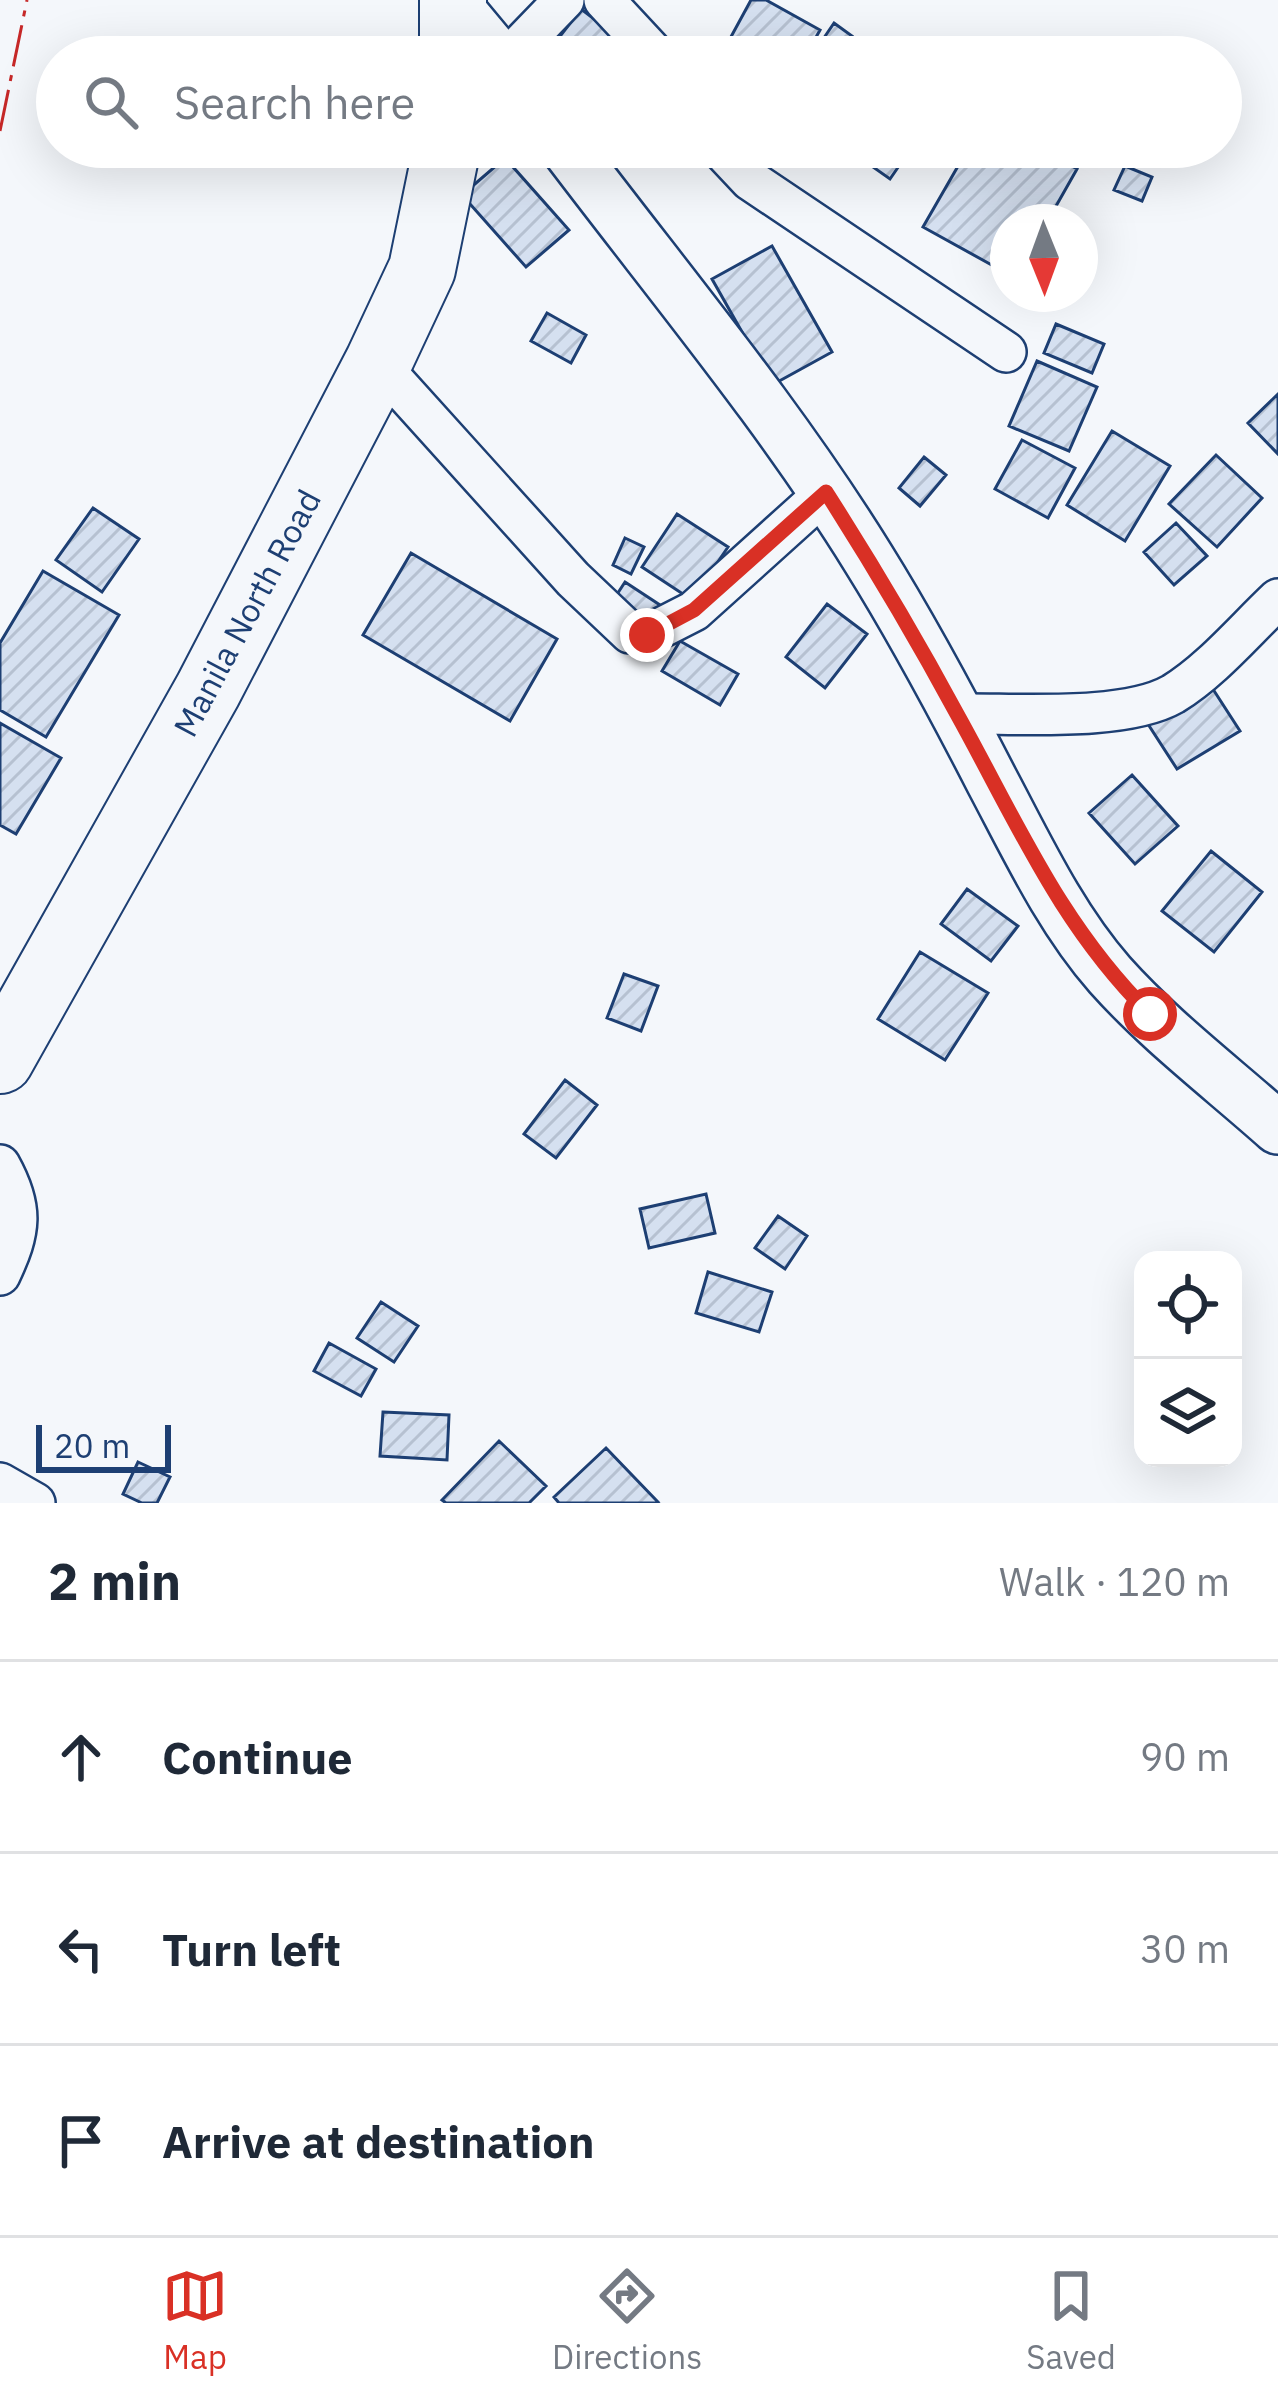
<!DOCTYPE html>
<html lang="en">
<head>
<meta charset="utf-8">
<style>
	body { margin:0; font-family:"IBM Plex Sans",sans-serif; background:#f6f6f7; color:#1f2937 }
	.controls { position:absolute; right:36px; bottom:36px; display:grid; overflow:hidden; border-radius:24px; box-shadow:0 12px 48px #0002 }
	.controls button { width:108px; height:108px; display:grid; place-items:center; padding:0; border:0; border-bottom:3px solid #e0e1e3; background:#fff; color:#1f2937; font:60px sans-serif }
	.compass { position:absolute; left:990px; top:204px; width:108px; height:108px; border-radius:50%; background:#fff; box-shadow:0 12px 48px #0002; rotate:179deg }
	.scale { position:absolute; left:36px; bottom:30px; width:135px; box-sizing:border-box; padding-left:12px; border:6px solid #1d3f73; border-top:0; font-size:33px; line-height:42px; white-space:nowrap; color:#1d3f73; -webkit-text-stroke:9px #f4f7fb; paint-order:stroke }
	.stop { position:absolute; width:36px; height:36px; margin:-27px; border:9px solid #d93025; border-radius:50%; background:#fff }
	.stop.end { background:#d93025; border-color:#fff; box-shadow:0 3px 12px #0008 }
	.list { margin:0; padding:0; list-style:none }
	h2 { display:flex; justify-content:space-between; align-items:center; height:156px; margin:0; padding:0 48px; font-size:51px }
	h2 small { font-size:39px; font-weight:400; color:#747a83 }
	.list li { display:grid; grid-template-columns:78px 1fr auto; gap:36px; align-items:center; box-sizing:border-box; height:192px; padding:0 48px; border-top:3px solid #e0e1e3 }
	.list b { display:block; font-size:45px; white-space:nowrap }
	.list em { font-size:39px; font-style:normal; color:#747a83 }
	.icon { flex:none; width:66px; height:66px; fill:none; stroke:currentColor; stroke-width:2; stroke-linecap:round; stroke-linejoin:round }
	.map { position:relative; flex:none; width:1278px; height:1503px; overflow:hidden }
	.search { position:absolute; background:#fff; box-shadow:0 12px 48px #0002; left:36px; right:36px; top:36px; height:132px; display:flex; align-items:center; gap:30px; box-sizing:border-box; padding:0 42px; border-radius:66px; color:#747a83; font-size:45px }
	.sheet { height:732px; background:#fff }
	nav { display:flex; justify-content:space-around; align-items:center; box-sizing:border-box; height:168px; border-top:3px solid #e0e1e3; background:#fff; font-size:33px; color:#747a83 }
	nav a { display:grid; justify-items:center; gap:6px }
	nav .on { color:#d93025 }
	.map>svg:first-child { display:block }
</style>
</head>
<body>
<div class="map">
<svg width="1278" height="1503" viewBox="0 0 1278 1503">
	<defs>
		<pattern id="building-hatch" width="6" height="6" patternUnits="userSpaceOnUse" patternTransform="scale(3)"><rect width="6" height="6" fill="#d5e0f0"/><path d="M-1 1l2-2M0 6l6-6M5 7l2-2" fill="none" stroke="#b6c1d1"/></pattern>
	</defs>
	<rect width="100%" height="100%" fill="#f4f7fb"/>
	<path fill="url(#building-hatch)" stroke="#1d3f73" stroke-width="3" d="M751,0H766L820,30L805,57H720Z
		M581,9L644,57H544Z
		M834,23L852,36L836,57H811Z
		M872,147H912L890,179L863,160Z
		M969,147H1039L1077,169L1047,222H1008V274L923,227Z
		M505,158L569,230L526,267L462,195Z
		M1125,166L1152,177L1142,201L1114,190Z
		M772,246L832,352L772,385L712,279Z
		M547,313L586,335L571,363L531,341Z
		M1056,324L1104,344L1092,373L1044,353Z
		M1037,361L1097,387L1069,451L1009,426Z
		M1278,394V454L1248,423Z
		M1112,431L1170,466L1125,541L1067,505Z
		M1022,440L1075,468L1048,518L995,489Z
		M1216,455L1262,498L1217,547L1169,504Z
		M924,457L946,475L920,506L899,488Z
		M93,508L139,539L102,592L56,560Z
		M677,514L728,547L692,600L642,567Z
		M1176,523L1207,556L1174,585L1144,552Z
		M625,538L644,547L631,574L613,565Z
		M411,553L557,639L510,721L363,635Z
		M43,571L119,615L46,737L0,710V643Z
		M625,582L663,607L650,627L612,602Z
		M827,604L867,634L825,688L786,657Z
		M680,641L738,674L720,705L662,671Z
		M1209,683L1240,731L1177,769L1146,721Z
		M0,723L61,758L16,834L0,825Z
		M1132,775L1178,826L1135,864L1089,813Z
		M1211,851L1262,892L1214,952L1162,911Z
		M967,889L1018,926L991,961L941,924Z
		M920,952L988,993L945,1060L878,1019Z
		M624,974L658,986L641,1031L607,1018Z
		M565,1080L597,1105L556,1158L524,1134Z
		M706,1194L715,1233L649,1248L640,1209Z
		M778,1216L807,1236L785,1269L755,1248Z
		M708,1272L772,1292L759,1332L696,1313Z
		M381,1302L418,1326L394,1362L357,1338Z
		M329,1343L376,1369L361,1396L314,1371Z
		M383,1412L449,1415L447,1460L380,1456Z
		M499,1441L546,1486L529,1503H446L442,1500Z
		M606,1448L658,1502L656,1503H559L554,1497Z
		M138,1462L170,1477L157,1503H142L123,1494Z"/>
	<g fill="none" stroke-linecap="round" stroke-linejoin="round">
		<g stroke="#1d3f73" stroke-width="44">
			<path id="minor" d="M604,0L657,57
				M509,57L564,0
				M719,147L750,180L1006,352
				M378,363L573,579L630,633L647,635L694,611L826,492
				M958,714C1016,713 1124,722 1173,694C1212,670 1245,630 1278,599
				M0,1165C24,1208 21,1231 0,1275
				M0,1483L35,1503"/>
		</g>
		<g stroke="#1d3f73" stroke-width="56">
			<path id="tertiary" d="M453,3L498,57
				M566,147C668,282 779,414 868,558C913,630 953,705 992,781C1027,847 1060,918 1110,975C1160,1031 1222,1078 1278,1128"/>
		</g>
		<g stroke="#1d3f73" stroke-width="70">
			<path id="trunk" d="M453,0V57
				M0,1060L208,690L378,363L422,269L447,147"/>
		</g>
		<use href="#minor" stroke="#f4f7fb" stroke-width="39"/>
		<use href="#tertiary" stroke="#f4f7fb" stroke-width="51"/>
		<use href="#trunk" stroke="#f4f7fb" stroke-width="66"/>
		<path stroke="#c62828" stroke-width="3" stroke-dasharray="42 9 6 9" stroke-linecap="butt" d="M0,131L27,0"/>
	</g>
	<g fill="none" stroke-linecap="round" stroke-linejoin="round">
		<path stroke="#d93025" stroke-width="15" d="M647,635L694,610L826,492C872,564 916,638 957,714C1017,822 1060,925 1150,1014"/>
	</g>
	<g text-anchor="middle" stroke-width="9" stroke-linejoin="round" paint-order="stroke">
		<g font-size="33" fill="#1d3f73" stroke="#f4f7fb">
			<text transform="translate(247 613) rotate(-62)" y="12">Manila North Road</text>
		</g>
	</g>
</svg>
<div class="controls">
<button><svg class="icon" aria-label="locate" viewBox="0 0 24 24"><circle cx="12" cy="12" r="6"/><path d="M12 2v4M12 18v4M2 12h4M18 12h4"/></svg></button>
<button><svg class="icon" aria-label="layers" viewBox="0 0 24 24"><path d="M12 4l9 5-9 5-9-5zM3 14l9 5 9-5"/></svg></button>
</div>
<svg class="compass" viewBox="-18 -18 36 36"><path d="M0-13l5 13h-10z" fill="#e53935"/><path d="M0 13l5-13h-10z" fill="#747a83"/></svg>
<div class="scale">20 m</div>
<div class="stop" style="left:1150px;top:1014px"></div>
<div class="stop end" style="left:647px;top:635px"></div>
<div class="search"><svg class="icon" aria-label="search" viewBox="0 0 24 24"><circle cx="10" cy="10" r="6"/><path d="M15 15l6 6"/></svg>Search here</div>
</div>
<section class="sheet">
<h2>2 min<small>Walk · 120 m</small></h2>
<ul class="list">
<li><svg class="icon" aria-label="ahead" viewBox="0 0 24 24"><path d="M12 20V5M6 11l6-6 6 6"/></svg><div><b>Continue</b></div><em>90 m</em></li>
<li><svg class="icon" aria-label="left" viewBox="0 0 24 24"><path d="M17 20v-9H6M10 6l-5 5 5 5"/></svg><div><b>Turn left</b></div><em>30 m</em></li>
<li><svg class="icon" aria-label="arrive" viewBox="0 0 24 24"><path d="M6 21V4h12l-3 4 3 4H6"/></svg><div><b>Arrive at destination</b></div></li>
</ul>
</section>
<nav>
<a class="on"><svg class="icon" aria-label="map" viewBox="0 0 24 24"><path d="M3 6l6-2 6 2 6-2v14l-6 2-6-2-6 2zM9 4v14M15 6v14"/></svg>Map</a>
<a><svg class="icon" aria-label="directions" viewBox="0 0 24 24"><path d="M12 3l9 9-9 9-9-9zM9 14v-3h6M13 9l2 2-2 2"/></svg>Directions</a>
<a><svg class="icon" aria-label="saved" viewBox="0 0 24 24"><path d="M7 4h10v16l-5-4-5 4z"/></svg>Saved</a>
</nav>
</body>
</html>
